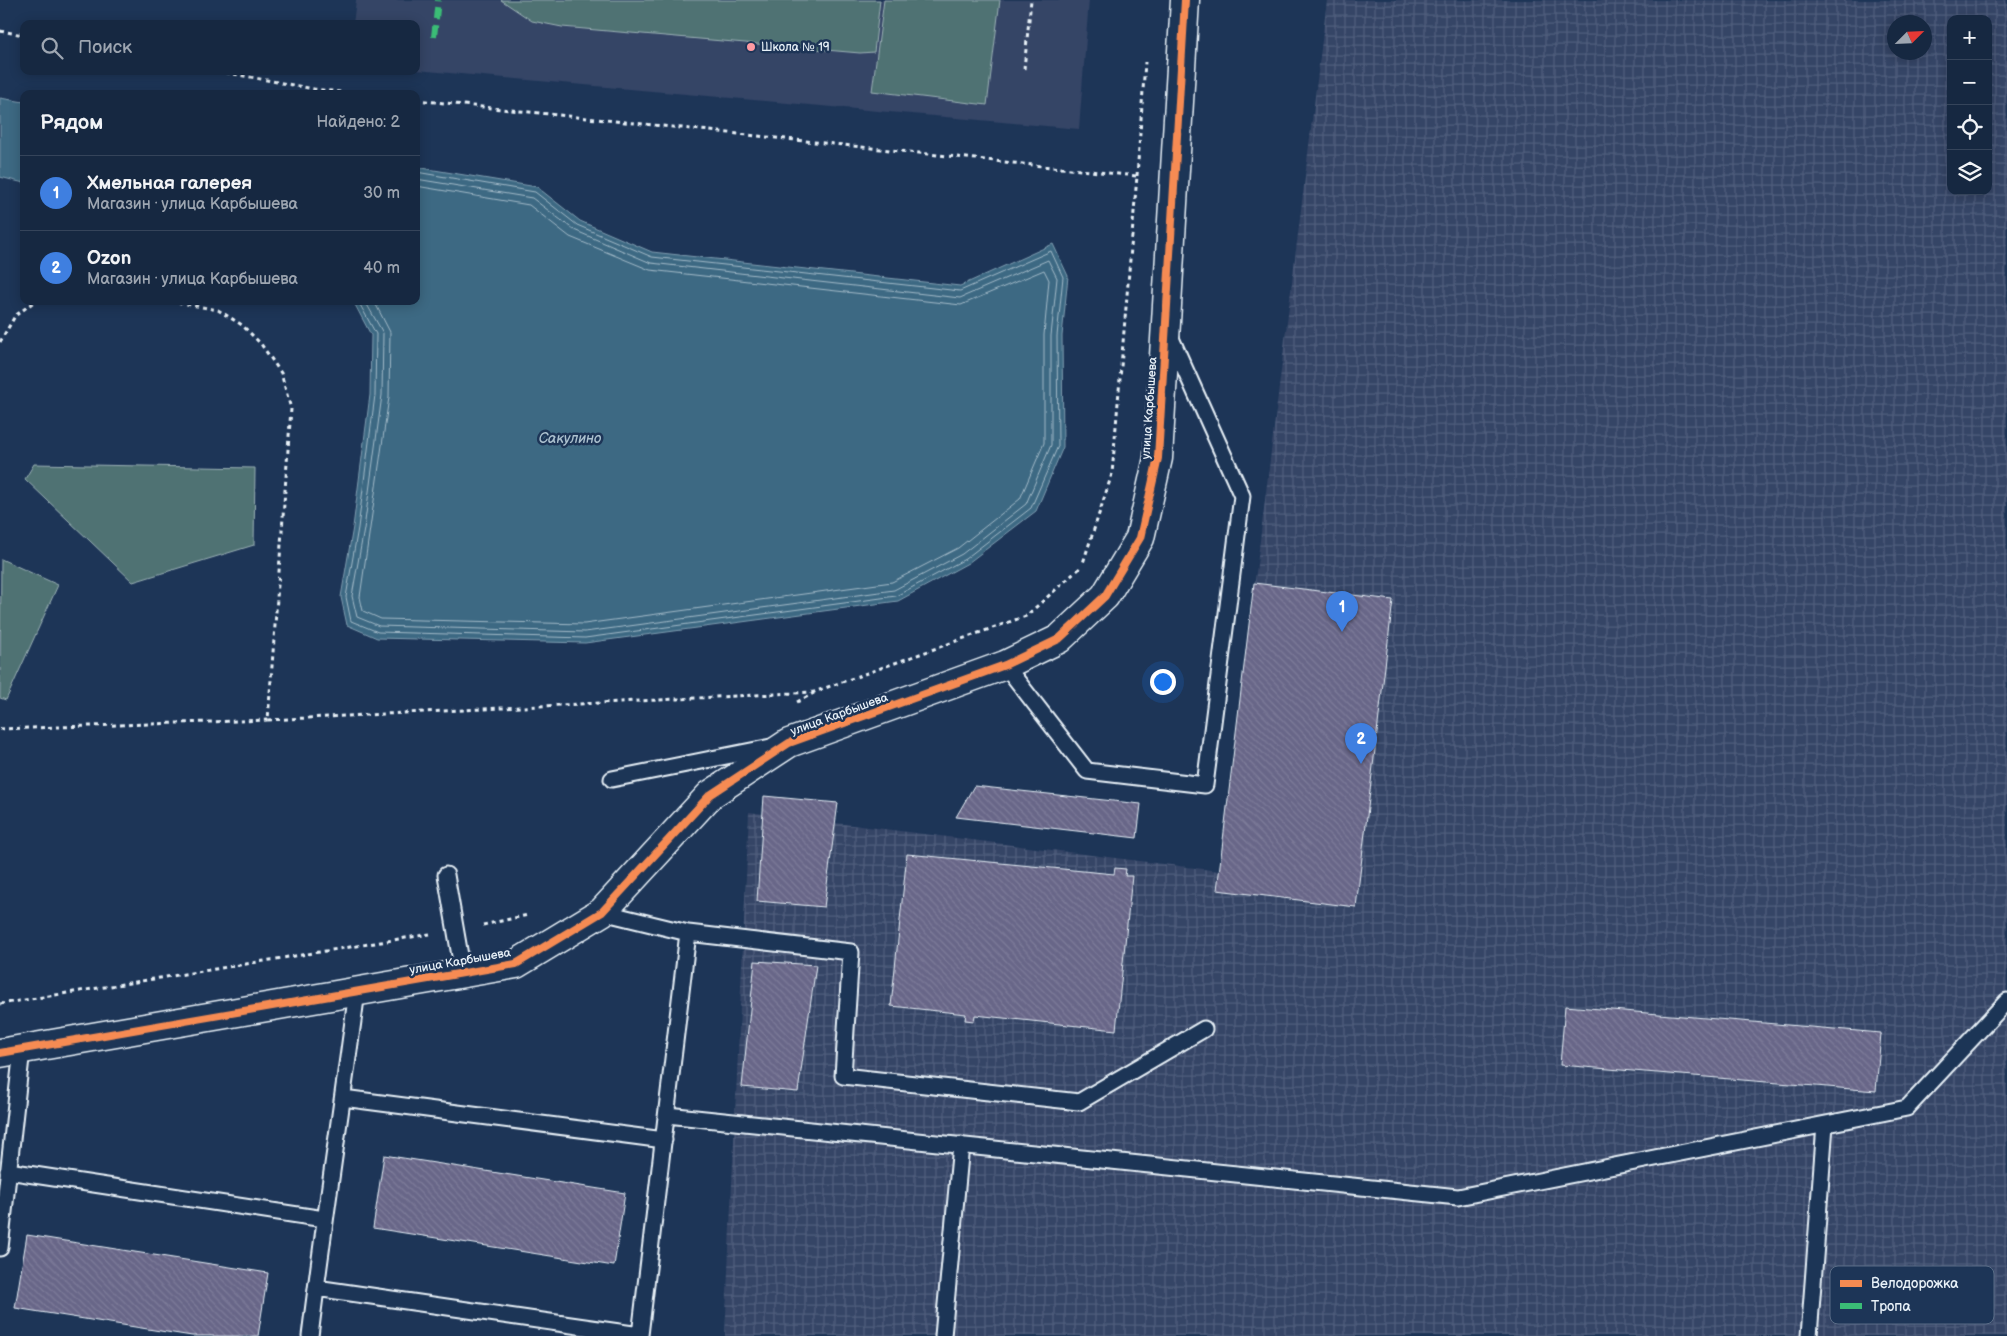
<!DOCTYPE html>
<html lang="ru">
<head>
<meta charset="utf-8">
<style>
	body { margin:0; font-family:"Balsamiq Sans",sans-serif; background:#1f3048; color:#f1f3f6 }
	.controls { position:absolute; right:15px; top:15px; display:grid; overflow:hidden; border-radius:10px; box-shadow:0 2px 12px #0003 }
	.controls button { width:45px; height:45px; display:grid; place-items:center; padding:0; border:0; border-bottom:1px solid #35445a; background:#162841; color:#f1f3f6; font:25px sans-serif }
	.compass { position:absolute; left:1887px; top:15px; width:45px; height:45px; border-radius:50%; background:#162841; box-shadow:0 2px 12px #0003; rotate:66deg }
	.you { position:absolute; left:1162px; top:681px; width:18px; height:18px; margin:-12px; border:4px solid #fff; border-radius:50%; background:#1a73e8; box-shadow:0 0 0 8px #1a73e833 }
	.badge { display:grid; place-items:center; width:32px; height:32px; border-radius:50%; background:#db2777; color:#fff; font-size:16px; font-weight:700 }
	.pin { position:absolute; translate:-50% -41px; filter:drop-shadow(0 1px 2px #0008) }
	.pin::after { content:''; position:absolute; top:26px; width:18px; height:15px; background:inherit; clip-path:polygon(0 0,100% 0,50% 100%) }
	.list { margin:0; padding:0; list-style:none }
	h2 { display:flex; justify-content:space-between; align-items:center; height:65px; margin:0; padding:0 20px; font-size:21px }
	h2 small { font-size:16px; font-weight:400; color:#9ea6b1 }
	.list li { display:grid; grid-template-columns:32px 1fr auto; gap:15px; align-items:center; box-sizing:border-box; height:75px; padding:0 20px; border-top:1px solid #35445a }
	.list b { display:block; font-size:19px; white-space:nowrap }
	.list p { margin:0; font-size:16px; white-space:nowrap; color:#9ea6b1 }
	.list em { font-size:16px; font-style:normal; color:#9ea6b1 }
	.icon { flex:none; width:28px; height:28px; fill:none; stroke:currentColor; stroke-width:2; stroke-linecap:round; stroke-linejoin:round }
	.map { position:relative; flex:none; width:2007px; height:1336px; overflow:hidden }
	.search { position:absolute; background:#162841; box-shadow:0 2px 12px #0003; left:20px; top:20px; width:400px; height:55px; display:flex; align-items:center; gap:12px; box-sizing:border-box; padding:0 18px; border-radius:10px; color:#9ea6b1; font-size:19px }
	.panel { position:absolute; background:#162841; box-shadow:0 2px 12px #0003; left:20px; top:90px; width:400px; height:215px; border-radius:10px }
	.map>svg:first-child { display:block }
</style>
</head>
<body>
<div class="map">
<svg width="2007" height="1336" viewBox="0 0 2007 1336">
	<defs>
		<pattern id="industrial-grid" width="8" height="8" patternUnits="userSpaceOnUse" patternTransform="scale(1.25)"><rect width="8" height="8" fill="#344466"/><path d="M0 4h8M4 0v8" fill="none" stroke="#515f7d"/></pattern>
		<pattern id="building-back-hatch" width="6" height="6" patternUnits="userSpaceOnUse" patternTransform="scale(1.25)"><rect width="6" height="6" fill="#686688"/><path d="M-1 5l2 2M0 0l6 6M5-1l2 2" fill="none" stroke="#7e7c9a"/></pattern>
	</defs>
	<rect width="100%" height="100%" fill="#1d3557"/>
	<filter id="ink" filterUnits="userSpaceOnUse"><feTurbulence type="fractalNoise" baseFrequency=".02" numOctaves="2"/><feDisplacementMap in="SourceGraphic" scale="10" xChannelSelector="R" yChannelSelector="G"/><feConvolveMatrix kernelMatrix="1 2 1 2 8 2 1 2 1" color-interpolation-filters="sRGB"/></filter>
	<g filter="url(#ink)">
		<path fill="#344466" d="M356,0H1089L1079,129L416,70V24H353Z"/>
		<path fill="url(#industrial-grid)" fill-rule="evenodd" d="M1327,0H2007V1336H725L749,812L1219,871ZM1951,19H1988V191H1951ZM1894,22H1924V52H1894Z"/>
		<path fill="#507273" stroke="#9cb2b6" d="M501,0H880L874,52L860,53L562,27L532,21Z
			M884,0H1000L987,105L872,91Z
			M34,464L255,468L254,545L133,582L25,479Z
			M1,559L58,585L6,700L0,698Z"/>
		<path fill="#3d6983" stroke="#819fb2" d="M0,98L24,102V183L0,177Z
			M416,167L537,187L580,221L652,252L960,286L1053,244L1068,276L1062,336L1063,447L1036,511L968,563L898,601L585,643L377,638L347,625L341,597L353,527L370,395L371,335L353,301H416Z"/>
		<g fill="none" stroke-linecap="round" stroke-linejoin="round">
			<path stroke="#a4bbc9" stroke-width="1" d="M358,301L376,334L375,395L358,528L346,597L351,621L378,632L585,638L896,596L965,559L1031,508L1058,446L1057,336L1063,277L1051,251L960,291L652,257L577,225L535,192L416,172
				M365,301L383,333L382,395L364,529L352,596L357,617L379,626L585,632L894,590L962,554L1026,504L1051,445V336L1057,278L1048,260L960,298L651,263L574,230L532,198L416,179
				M374,301L390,332L389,397L360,597L363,611L381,619L584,624L892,582L958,548L1020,499L1044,443V335L1049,280L1044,270L961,305L650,270L570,237L529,205L416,186"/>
		</g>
		<path fill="url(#building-back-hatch)" stroke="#e8f1f8" d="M1254,583L1393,600L1356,907L1217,890Z
			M974,786L1141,804L1137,838L956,817Z
			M764,796L838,803L824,907L757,901Z
			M907,854L1114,874L1115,868L1126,869L1125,876H1132L1116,1030L975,1015L974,1021L965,1020L966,1014L891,1006Z
			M755,961L816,965L798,1092L742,1087Z
			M1565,1006L1881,1033L1876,1091L1560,1065Z
			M384,1155L625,1193L614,1266L373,1228Z
			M27,1235L268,1273L258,1336H192L15,1308Z"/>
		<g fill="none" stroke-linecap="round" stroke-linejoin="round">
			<g stroke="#e8f1f8" stroke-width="19">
				<path id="service" d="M1005,665L1087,771L1205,785L1242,496L1170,336
					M612,779L771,747
					M446,875L463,973
					M688,933L851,952L843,1076L1079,1102L1204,1029
					M343,1098L664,1140
					M667,1115L1458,1197L1907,1108L2007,1001
					M8,1171L324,1219
					M0,1248L22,1049
					M316,1288L640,1335L688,933L602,912
					M310,1336C324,1221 342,1106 357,991
					M943,1336L961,1145
					M1809,1336L1825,1125"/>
			</g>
			<g stroke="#e8f1f8" stroke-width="31">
				<path id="minor" d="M0,1053L516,964L602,912L710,795L789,743L1005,665L1059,639L1105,596L1140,538L1158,458L1185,0"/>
			</g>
			<path stroke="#e8f1f8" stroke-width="3" stroke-dasharray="4 4" stroke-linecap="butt" d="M0,31L24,35
				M1024,69L1031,0
				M218,71L314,89L358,94
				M416,100L1137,176L1112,474L1083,563
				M1137,176L1145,62
				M0,342L15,316L35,301
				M797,702L814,693
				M268,720L814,692L1026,616L1080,568
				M0,729L268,720L291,409L281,373L261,344L242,325L218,310L171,301
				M483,925L528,915
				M0,1004L430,934"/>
			<use href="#service" stroke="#1d3557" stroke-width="15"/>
			<use href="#minor" stroke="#1d3557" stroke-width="28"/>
			<path stroke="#3abd76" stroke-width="6" stroke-dasharray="12 6" stroke-linecap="butt" d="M434,37L438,0"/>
			<g stroke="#1d3557" stroke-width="11">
				<path id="cycleway" d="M0,1053L516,964L602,912L710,795L789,743L1005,665L1059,639L1105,596L1140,538L1158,458L1185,0"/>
			</g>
			<use href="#cycleway" stroke="#f68b52" stroke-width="8"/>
		</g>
	</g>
	<circle fill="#ff9aa2" stroke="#1d3557" stroke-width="2" cx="751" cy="47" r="5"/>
	<g text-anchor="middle" stroke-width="5" stroke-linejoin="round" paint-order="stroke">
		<g font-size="12" fill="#e8f1f8" stroke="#1d3557" text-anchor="start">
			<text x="761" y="51">Школа № 19</text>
		</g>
		<g font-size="12" fill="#e8f1f8" stroke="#1d3557">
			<text transform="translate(1149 408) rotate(-86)" y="4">улица Карбышева</text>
			<text transform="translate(839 714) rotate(-20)" y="4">улица Карбышева</text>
			<text transform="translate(460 961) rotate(-10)" y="4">улица Карбышева</text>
		</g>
		<g font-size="14" font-style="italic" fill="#acc1cf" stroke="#1d3557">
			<text x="570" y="443">Сакулино</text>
		</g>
	</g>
	<rect x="1830" y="1266" width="164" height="58" rx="8" fill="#1d3557" stroke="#5a6d87" stroke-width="1"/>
	<rect x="1840" y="1280" width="22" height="7" fill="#f68b52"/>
	<rect x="1840" y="1303" width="22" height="6" fill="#3abd76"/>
	<g font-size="14" fill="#e8f1f8">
		<text x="1871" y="1288">Велодорожка</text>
		<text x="1871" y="1311">Тропа</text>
	</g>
</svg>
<div class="controls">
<button>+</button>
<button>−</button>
<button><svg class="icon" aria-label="locate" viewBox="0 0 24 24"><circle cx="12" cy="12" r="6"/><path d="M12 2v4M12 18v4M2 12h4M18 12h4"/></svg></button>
<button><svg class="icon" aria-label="layers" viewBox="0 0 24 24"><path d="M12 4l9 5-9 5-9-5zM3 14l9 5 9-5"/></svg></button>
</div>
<svg class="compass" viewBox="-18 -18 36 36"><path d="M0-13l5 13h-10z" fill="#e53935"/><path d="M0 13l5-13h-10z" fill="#9ea6b1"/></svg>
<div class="you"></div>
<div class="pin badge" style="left:1342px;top:632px;background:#3f7fe0">1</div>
<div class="pin badge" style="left:1361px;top:764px;background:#3f7fe0">2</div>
<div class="search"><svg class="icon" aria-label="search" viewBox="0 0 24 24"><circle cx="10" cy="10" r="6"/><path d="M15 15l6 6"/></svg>Поиск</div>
<section class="panel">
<h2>Рядом<small>Найдено: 2</small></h2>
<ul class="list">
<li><span class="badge" style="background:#3f7fe0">1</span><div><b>Хмельная галерея</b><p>Магазин · улица Карбышева</p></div><em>30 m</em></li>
<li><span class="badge" style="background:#3f7fe0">2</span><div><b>Ozon</b><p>Магазин · улица Карбышева</p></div><em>40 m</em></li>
</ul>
</section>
</div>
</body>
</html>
